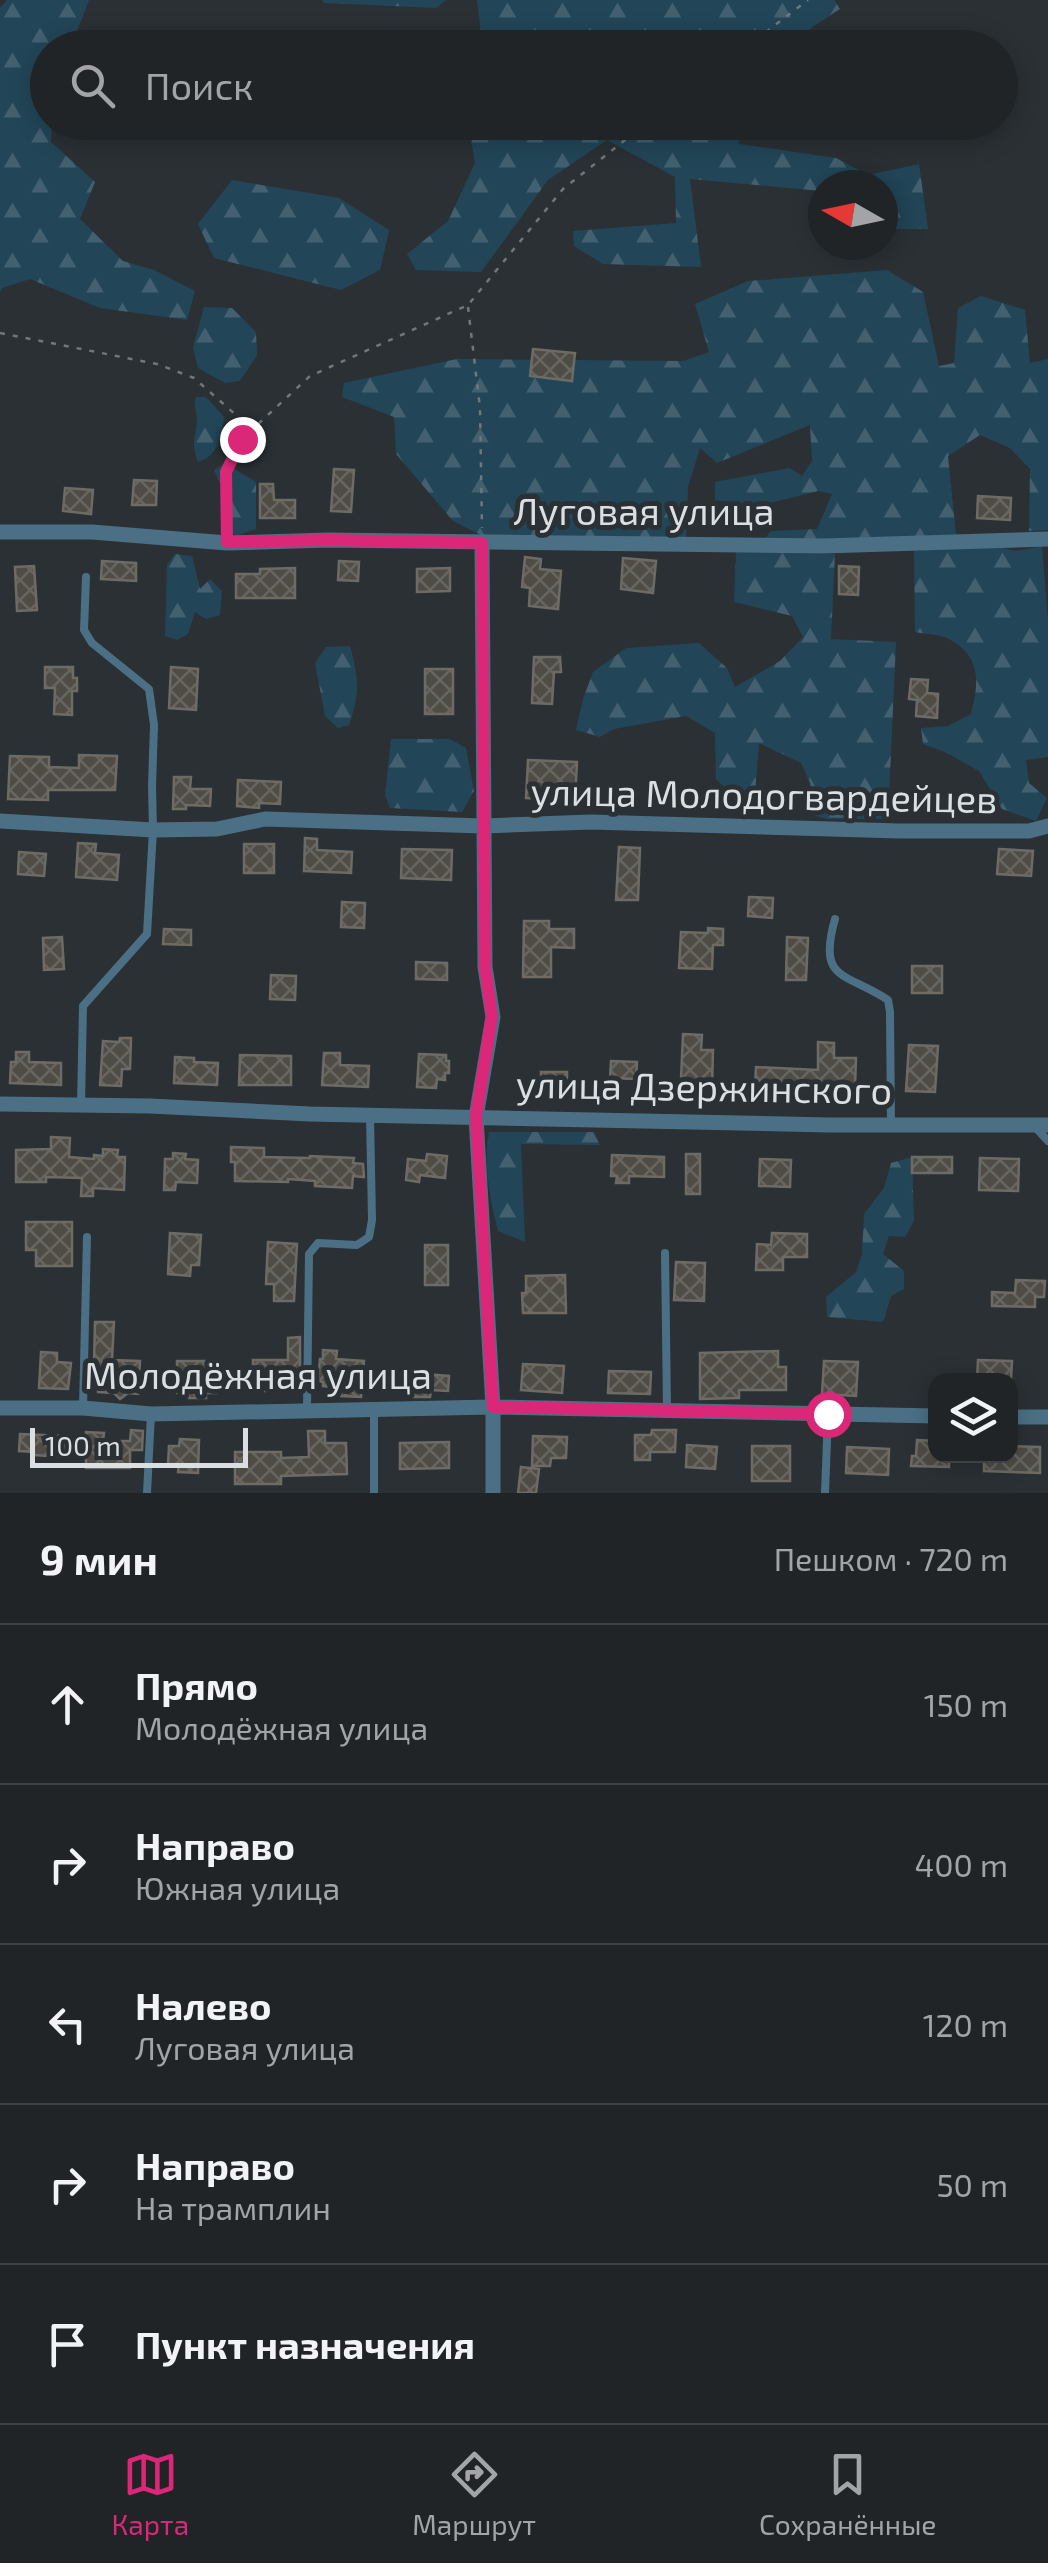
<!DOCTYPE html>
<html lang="ru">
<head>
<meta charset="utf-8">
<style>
	body { margin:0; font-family:"Exo 2",sans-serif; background:#282c2f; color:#f1f3f6 }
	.controls { position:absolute; right:30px; bottom:30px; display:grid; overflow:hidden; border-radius:20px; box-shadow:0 5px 25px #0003 }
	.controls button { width:90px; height:90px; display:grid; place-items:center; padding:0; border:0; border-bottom:2px solid #3d4144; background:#202427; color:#f1f3f6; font:50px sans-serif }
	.compass { position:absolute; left:808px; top:170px; width:90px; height:90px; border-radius:50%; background:#202427; box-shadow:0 5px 25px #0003; rotate:279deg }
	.scale { position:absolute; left:30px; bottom:25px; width:218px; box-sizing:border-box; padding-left:10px; border:5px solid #dbdfe1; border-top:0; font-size:28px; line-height:35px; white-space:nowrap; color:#dbdfe1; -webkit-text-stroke:8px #2a3034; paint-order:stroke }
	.stop { position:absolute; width:30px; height:30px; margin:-22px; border:8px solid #db2777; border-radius:50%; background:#fff }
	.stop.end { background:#db2777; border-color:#fff; box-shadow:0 2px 10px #0008 }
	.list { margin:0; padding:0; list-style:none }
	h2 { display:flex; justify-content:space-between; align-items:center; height:130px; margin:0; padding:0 40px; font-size:42px }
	h2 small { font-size:32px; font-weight:400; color:#a2a4a7 }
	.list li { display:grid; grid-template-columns:65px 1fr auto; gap:30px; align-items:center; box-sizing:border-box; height:160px; padding:0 40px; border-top:2px solid #3d4144 }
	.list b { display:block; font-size:38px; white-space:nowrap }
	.list p { margin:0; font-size:32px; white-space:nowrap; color:#a2a4a7 }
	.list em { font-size:32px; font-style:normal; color:#a2a4a7 }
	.icon { flex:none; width:55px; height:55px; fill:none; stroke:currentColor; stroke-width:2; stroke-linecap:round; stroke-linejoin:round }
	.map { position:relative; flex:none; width:1048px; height:1493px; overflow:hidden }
	.search { position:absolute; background:#202427; box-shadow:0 5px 25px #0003; left:30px; right:30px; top:30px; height:110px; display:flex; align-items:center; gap:25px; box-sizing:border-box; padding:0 35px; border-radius:55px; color:#a2a4a7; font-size:38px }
	.sheet { height:930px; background:#202427 }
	nav { display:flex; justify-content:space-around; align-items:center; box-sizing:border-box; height:140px; border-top:2px solid #3d4144; background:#202427; font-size:28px; color:#a2a4a7 }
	nav a { display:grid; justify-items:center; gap:5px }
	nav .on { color:#db2777 }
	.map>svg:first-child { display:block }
</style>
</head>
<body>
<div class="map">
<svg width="1048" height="1493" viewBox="0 0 1048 1493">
	<defs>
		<pattern id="forest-firs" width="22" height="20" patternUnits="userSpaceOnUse" patternTransform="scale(2.5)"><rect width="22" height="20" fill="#224658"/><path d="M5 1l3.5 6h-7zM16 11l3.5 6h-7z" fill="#426070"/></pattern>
		<pattern id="building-cross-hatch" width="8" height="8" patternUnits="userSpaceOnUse" patternTransform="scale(2.5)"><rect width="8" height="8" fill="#4e4c45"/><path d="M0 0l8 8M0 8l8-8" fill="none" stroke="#676560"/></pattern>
	</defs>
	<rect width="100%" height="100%" fill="#2a3034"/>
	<path fill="url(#forest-firs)" d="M7,0H89L71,47L48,48V122L52,123L51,142L95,182L80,219L123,261L154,270L195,291L187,320L100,308L30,279L2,288L0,293V8Z
		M322,0H446L436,8L325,3Z
		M477,0H834L840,9L782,47L679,48L680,37L481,34Z
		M468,123H736L739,144L836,158L868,175L919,164L928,229H883V185H823V195L821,191L690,179L701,267L603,264L574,246L573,231L676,223L675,177L607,140L548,180L481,272L416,270L407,254L448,221L475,163Z
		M232,180L339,198L389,230L380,270L341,290L214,258L198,224Z
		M887,270L923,292L939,366L954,363L958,308L981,296L1025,310L1030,363L1048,359V530L1029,531L1030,469L1010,448L980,435L948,456L956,535L761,543L771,531L817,529L832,494L818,491L754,507L715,500V482L790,468L802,476L812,461L810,425L717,463L700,448L688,487L686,542L554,535L485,537L453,521L396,454L394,417L342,397L344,383L457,359L683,361L709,352L695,304L748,281Z
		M204,307L232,308L256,332L257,355L240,381L225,383L198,368L193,347Z
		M196,397H206L224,417C221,437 219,455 198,462C190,438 196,442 197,421C197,411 193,407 196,397Z
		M225,463L256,482V529L236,536L224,525L221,486L214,470Z
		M989,545L1016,551L1042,546L1048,621V757L1026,760L1029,783L1047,798L1036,821L1002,809L979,771L945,752L923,744L921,728L948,726L971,714C979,683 982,655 947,638C938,634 925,634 915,632L914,551Z
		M736,552L835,554L831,639L896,642L888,819H827L816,816L810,783L801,763L759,743L754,808L750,811L716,779L715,733L686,716L614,729L600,737L576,730L583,699L593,672L626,648L699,643L727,668L735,687L780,661L803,637L792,616L734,602Z
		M175,554L192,556L200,589L210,579L222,591L220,615L206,619L195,612L188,634L177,640L165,636L167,565Z
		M350,646C359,678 360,693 349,725L338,728L325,716L315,663L326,647Z
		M391,739H449L466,748L474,791L462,812L390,808L385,795Z
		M489,1132H594L600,1145L521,1144L525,1242L498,1231C490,1199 483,1164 489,1132Z
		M912,1157L914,1221L905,1237L889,1236L883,1254L904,1271V1289L891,1296L883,1322L827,1317L826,1297L856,1272L862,1254L864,1214L884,1188L891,1163Z"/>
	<path fill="url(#building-cross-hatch)" stroke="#6d6b64" stroke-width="2.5" d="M533,349L575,353L572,381L530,376Z
		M334,469L354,470L351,512L331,511Z
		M134,480L157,481L156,505H132Z
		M260,484H273L274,500H295V518H260Z
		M65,488L93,490L91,514L63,511Z
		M978,496L1011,498L1010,520L977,518Z
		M525,557L541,559L540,569L561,571L558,609L529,606L530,588L522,587Z
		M623,558L656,561L653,593L621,589Z
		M102,561L136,563V581L101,579Z
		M339,561L359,562L358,581L338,580Z
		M34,566L37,610L17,611L15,567Z
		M839,566L859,567L858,595L839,594Z
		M295,568V598H236V574H260V569Z
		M450,568V591L417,592V569Z
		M534,657H560L561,672H554L552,704L532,703Z
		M45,667H73V678H77V691H72V715L54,714L55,688H45Z
		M171,667L198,669L196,710L169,708Z
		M425,669H453V714H425Z
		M911,679L928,680L927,693L938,694L937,718L916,716L917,700L909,699Z
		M79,755L117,756L115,790H48V800L8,799L10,756L49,757V767L79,768Z
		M528,760L577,762L575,801L526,798Z
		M174,777H191L190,789H211L210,806L186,805V809H173Z
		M238,780L281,782L280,804L259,803V808L237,806Z
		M305,838L317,839V850L352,852L351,873L304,871Z
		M78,843L96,844L95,853L119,855L117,880L76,877Z
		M244,844H274V873H244Z
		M619,847L640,848L638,900H616Z
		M402,849L452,850L451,880L401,878Z
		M999,849L1033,851L1031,876L997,874Z
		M19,852L46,854L44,876L18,874Z
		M749,897L773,898L772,918L748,916Z
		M342,902L365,903L364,928L341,927Z
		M524,921H549V929H574V948L551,947V977H523Z
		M708,928L723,929V945H713L712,969L679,968L681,932L708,933Z
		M164,929L191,930V945L163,944Z
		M62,937L64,969L44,970L43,938Z
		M787,937L808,938L806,980H786Z
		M416,962L447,963V980L416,979Z
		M912,966H942V993H912Z
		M271,975L296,976L295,1000L270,999Z
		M683,1034L702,1035L701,1050H713L712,1089L687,1088V1080L681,1079Z
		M120,1038H131L130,1069H122L121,1086L100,1085L103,1041L119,1042Z
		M818,1042L834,1043V1058H856L855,1087L806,1086V1090L755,1088L756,1067L818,1070Z
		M909,1045L938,1046L935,1092L906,1091Z
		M16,1052H29V1062L61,1063V1085L10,1083L11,1062H16Z
		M324,1053H340V1065L369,1066L368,1087L322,1085Z
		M419,1054L446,1055V1061H449V1073H445V1080L437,1079L436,1088L417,1087Z
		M240,1055L291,1056V1085H239Z
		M175,1057L194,1058V1062L218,1063L217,1085L174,1083Z
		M611,1061L637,1062L636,1079L610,1078Z
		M541,1072H567V1093L541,1092Z
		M51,1137L70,1138L69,1157L94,1159V1155L103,1156V1149L118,1150L117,1157H125L124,1190L93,1188V1196H81L82,1178L46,1177V1182H16V1150L51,1149Z
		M231,1147L264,1148V1157L310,1158V1156L354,1158L353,1163L363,1164L364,1177L353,1176L352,1188L315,1186V1181L288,1179V1182L235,1181V1162H231Z
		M173,1153L186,1154L185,1159L198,1160L197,1183L176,1182L175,1190H164L165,1159H173Z
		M427,1154L447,1156L445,1178L420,1175L419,1182L406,1180L408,1159L426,1161Z
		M686,1154H700V1194H686Z
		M612,1155L664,1157V1177L629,1176V1183H616L617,1176H611Z
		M912,1157H952V1173H912Z
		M980,1158L1019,1159L1018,1191L979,1190Z
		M760,1159L791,1160L790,1187L759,1186Z
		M26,1222H72V1266H36V1250H26Z
		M170,1233L201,1235L199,1265H191L190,1276L168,1274Z
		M772,1233L807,1234V1257H783V1270H756L757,1244L771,1245Z
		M268,1242L297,1244L294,1301H274V1284H266Z
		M425,1245H448V1285H425Z
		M676,1262L705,1263L704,1301L674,1300Z
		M565,1275L566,1313H523L522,1293H526V1276Z
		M1016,1280L1045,1281L1044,1297H1035V1307L992,1306V1292L1015,1293Z
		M95,1322H114L112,1360L140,1361L138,1394L128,1393L120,1399L114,1393L98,1392L99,1364L94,1363Z
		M300,1337V1380H296V1391H260L259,1384H253V1360H288V1338Z
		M323,1350L337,1351L336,1359L364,1361L361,1397L341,1396L342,1388L323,1386V1382L318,1381L320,1359H323Z
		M778,1351V1367H786V1390H739V1398L700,1399V1353Z
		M41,1352L57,1353V1362L71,1363L68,1389L39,1388Z
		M978,1360L1012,1361L1011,1380H977Z
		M177,1361H216V1393H206V1398H189V1393H177Z
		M824,1361L858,1362L856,1396L822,1394Z
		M523,1364L564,1366L562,1393L521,1390Z
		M609,1371L651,1372L650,1394L608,1393Z
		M411,1373L449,1376L448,1391L431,1390L430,1397H409Z
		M131,1430L143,1431L142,1450H130V1468H86V1432L104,1433L103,1441H130Z
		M652,1430H676L675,1452H650V1460H635V1435H651Z
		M308,1431H325V1443H346L347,1474L281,1476V1484H235V1452H281V1458L309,1457Z
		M20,1434L65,1436L64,1457L34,1455V1452L19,1451Z
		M533,1436L567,1437L566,1458H551L550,1466H532Z
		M180,1439L199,1440L198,1473L178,1472L179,1464H168L169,1446H179Z
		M917,1440L936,1441V1456H949V1467L911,1466L912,1456H916Z
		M449,1442V1468L400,1469V1443Z
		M687,1445L717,1447L715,1469L686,1467Z
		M752,1446H790V1481H752Z
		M1010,1446L1040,1447V1473L984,1471V1456H1010Z
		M847,1447L889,1449L888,1475L846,1473Z
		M521,1467L539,1469L536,1493H518Z"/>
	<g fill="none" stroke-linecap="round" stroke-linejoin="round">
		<path stroke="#71777a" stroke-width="2.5" stroke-dasharray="5 8" stroke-linecap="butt" d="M745,48L808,0
			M468,307L480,408L482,528
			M0,333L157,364L194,378L236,415L242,438
			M227,530L226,473L242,439L310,376L468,305L563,189L648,122"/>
		<path stroke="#4b7085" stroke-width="8" d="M835,919C817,982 846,972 888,1000L890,1012L891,1125
			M81,1105L83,1006L147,934L153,830L152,786L154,725L149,689L92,643L84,630L86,577
			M1036,1128L1048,1141
			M665,1253L667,1409
			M83,1408L87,1237
			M307,1410L309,1254L318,1243L357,1245L369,1237L372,1220L370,1115
			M374,1411V1493
			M147,1493L151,1414
			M825,1493L828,1414"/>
		<path stroke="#4b7085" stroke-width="15" d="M0,532H92L227,543L328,540L823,546L1048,539
			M482,543L485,967L493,1017L476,1117L493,1407V1493
			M0,821L153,830L217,829L265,819L483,826L591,822L899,831H1029L1048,826
			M0,1104L150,1106L310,1114L829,1125H1048
			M0,1408H83L151,1414L493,1407L936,1416
			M1010,1417H1048"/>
	</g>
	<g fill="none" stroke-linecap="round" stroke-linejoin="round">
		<path stroke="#db2777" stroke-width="12" d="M242,439L226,472L227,542L328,540L482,543L485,967L492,1016L476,1116L493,1407L828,1414"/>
	</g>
	<g text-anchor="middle" stroke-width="10" stroke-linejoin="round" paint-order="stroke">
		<g font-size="38" fill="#dbdfe1" stroke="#2a3034">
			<text x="644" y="525">Луговая улица</text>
			<text transform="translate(764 796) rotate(1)" y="13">улица Молодогвардейцев</text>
			<text transform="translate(704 1088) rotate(1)" y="13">улица Дзержинского</text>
			<text x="258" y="1389">Молодёжная улица</text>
		</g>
	</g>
</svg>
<div class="controls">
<button><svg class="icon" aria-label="layers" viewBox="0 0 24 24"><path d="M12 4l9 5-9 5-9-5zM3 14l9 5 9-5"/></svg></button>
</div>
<svg class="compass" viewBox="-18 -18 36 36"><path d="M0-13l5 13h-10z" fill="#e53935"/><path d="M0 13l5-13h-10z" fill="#a2a4a7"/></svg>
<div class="scale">100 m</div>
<div class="stop" style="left:828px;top:1414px"></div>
<div class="stop end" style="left:242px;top:439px"></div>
<div class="search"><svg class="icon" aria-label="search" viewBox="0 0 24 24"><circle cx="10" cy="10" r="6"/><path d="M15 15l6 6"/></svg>Поиск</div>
</div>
<section class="sheet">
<h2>9 мин<small>Пешком · 720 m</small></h2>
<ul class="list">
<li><svg class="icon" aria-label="ahead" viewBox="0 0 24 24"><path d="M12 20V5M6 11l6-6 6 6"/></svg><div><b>Прямо</b><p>Молодёжная улица</p></div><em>150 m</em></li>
<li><svg class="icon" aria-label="right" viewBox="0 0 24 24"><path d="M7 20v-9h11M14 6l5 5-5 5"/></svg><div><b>Направо</b><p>Южная улица</p></div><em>400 m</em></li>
<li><svg class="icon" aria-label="left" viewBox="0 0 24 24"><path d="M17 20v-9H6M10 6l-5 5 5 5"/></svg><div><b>Налево</b><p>Луговая улица</p></div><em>120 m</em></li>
<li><svg class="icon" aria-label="right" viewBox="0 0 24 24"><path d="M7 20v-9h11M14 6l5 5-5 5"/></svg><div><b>Направо</b><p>На трамплин</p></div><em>50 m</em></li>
<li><svg class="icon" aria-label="arrive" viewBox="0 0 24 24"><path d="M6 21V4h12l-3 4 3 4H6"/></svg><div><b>Пункт назначения</b></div></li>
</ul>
</section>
<nav>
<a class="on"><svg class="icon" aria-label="map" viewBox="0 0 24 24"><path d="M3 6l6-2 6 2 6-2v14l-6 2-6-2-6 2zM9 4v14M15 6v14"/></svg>Карта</a>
<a><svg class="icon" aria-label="directions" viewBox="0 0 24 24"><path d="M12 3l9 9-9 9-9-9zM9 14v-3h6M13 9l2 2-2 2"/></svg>Маршрут</a>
<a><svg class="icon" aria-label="saved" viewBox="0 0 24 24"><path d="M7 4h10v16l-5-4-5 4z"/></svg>Сохранённые</a>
</nav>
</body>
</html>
